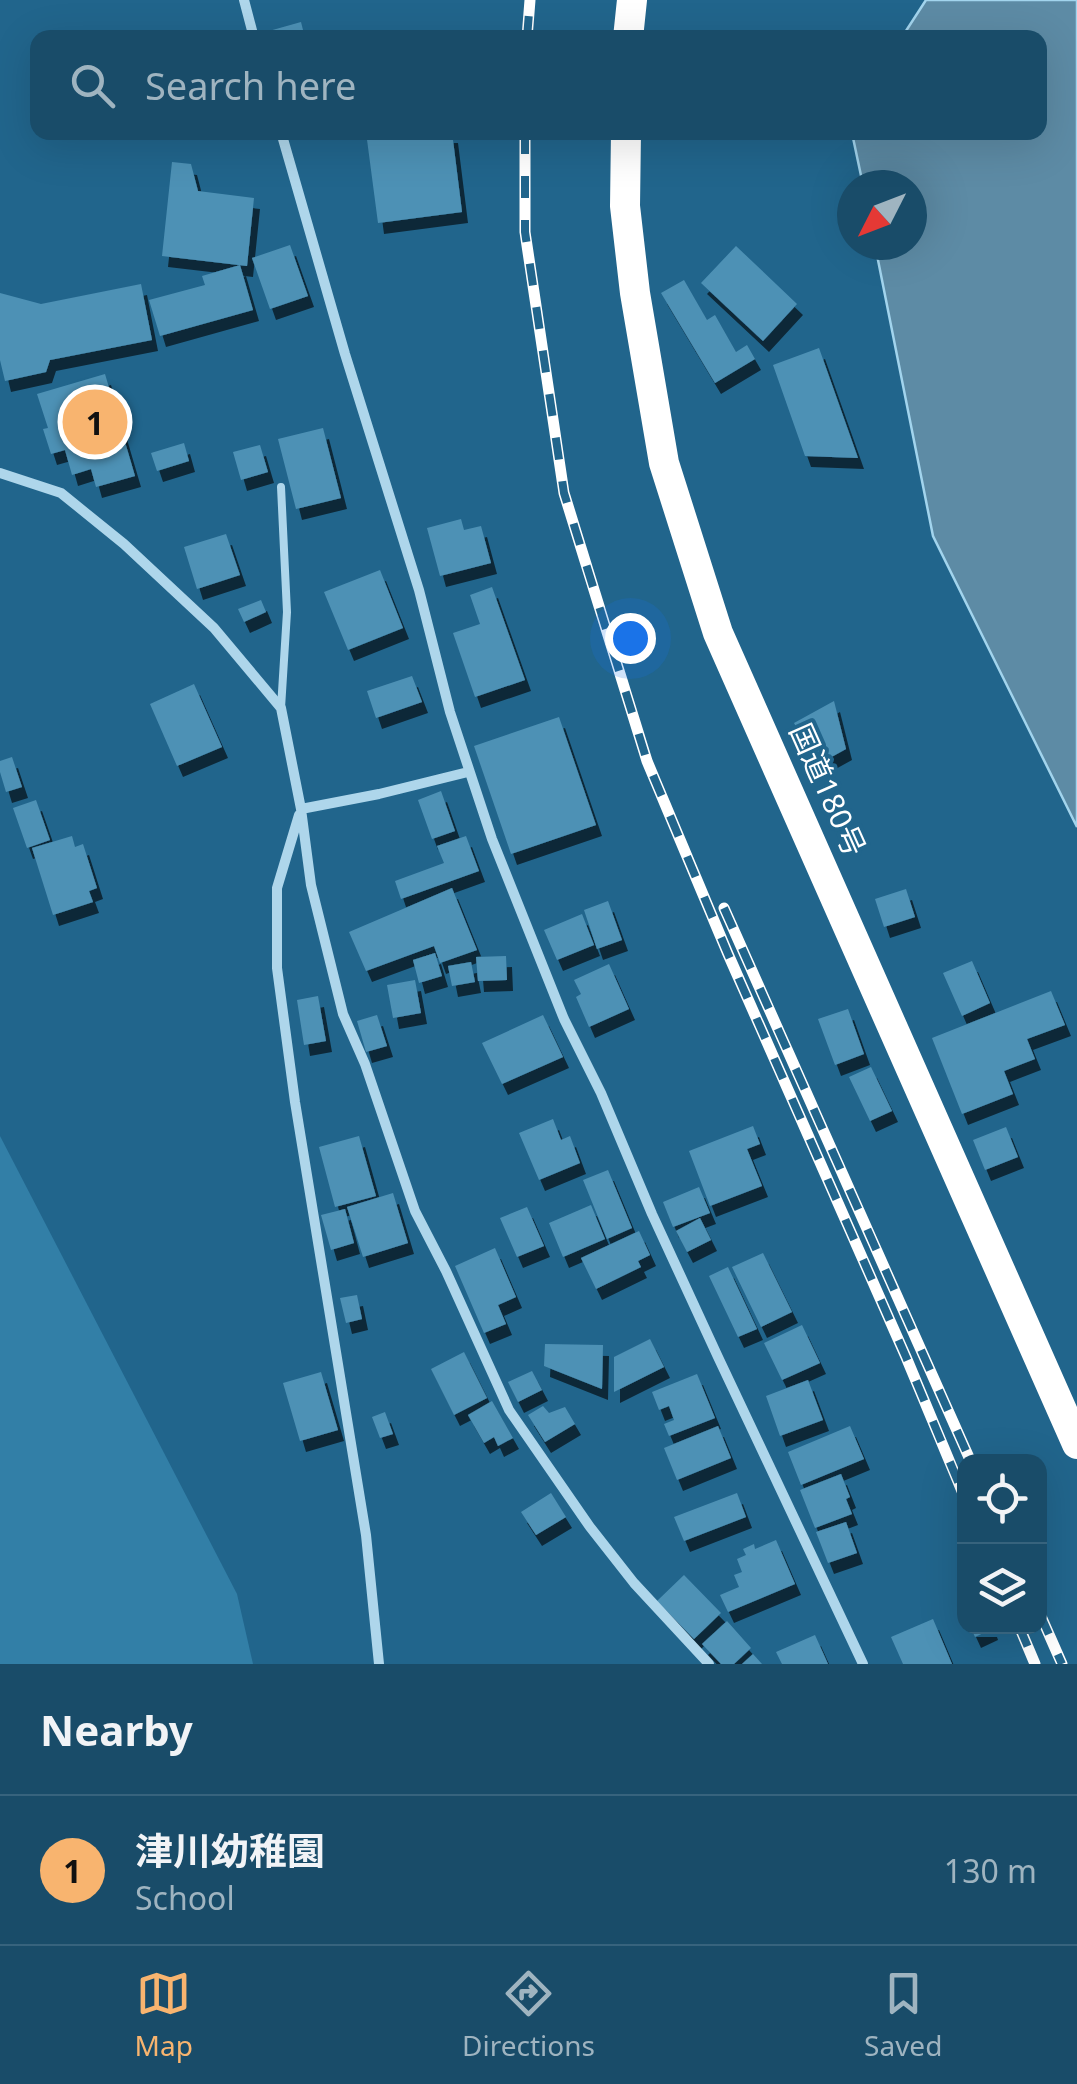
<!DOCTYPE html>
<html lang="en">
<head>
<meta charset="utf-8">
<style>
	body { margin:0; font-family:"Noto Sans","Noto Sans JP",sans-serif; background:#265671; color:#f1f3f6 }
	.controls { position:absolute; right:30px; bottom:30px; display:grid; overflow:hidden; border-radius:20px; box-shadow:0 10px 40px #0002 }
	.controls button { width:90px; height:90px; display:grid; place-items:center; padding:0; border:0; border-bottom:2px solid #37637d; background:#194c69; color:#f1f3f6; font:50px sans-serif }
	.compass { position:absolute; left:837px; top:170px; width:90px; height:90px; border-radius:50%; background:#194c69; box-shadow:0 10px 40px #0002; rotate:228deg }
	.you { position:absolute; left:630px; top:638px; width:35px; height:35px; margin:-25px; border:8px solid #fff; border-radius:50%; background:#1a73e8; box-shadow:0 0 0 15px #1a73e833 }
	.badge { display:grid; place-items:center; width:65px; height:65px; border-radius:50%; background:#f8b46f; color:#111; font-size:32px; font-weight:700 }
	.pin { position:absolute; translate:-50% -50%; border:5px solid #fff; box-shadow:0 2px 10px #0006 }
	.list { margin:0; padding:0; list-style:none }
	h2 { display:flex; justify-content:space-between; align-items:center; height:130px; margin:0; padding:0 40px; font-size:42px }
	h2 small { font-size:32px; font-weight:400; color:#9fb4c0 }
	.list li { display:grid; grid-template-columns:65px 1fr auto; gap:30px; align-items:center; box-sizing:border-box; height:150px; padding:0 40px; border-top:2px solid #37637d }
	.list b { display:block; font-size:38px; white-space:nowrap }
	.list p { margin:0; font-size:32px; white-space:nowrap; color:#9fb4c0 }
	.list em { font-size:32px; font-style:normal; color:#9fb4c0 }
	.icon { flex:none; width:55px; height:55px; fill:none; stroke:currentColor; stroke-width:2; stroke-linecap:round; stroke-linejoin:round }
	.map { position:relative; flex:none; width:1077px; height:1664px; overflow:hidden }
	.search { position:absolute; background:#194c69; box-shadow:0 10px 40px #0002; left:30px; right:30px; top:30px; height:110px; display:flex; align-items:center; gap:25px; box-sizing:border-box; padding:0 35px; border-radius:20px; color:#9fb4c0; font-size:38px }
	.sheet { height:280px; background:#194c69 }
	nav { display:flex; justify-content:space-around; align-items:center; box-sizing:border-box; height:140px; border-top:2px solid #37637d; background:#194c69; font-size:28px; color:#9fb4c0 }
	nav a { display:grid; justify-items:center; gap:5px }
	nav .on { color:#f8b46f }
	.map>svg:first-child { display:block }
</style>
</head>
<body>
<div class="map">
<svg width="1077" height="1664" viewBox="0 0 1077 1664">
	<defs>
		<filter id="shadow"><feDropShadow dx="6" dy="11" stdDeviation="0" flood-color="#0009"/></filter>
	</defs>
	<rect width="100%" height="100%" fill="#21658c"/>
	<path fill="#327fa7" d="M0,1136L237,1594L253,1664H0Z"/>
	<path fill="#5d8ba5" stroke="#a2d4ed" stroke-width="2.5" d="M926,0H1077V827L933,536L875,245H912V185H863L852,133L1040,132V38L902,37Z"/>
	<path fill="#4e91b5" filter="url(#shadow)" d="M301,22L305,38H271L269,31Z
		M366,132H452L462,212L378,223Z
		M172,162L191,164L198,191L254,198L247,266L162,256Z
		M290,245L308,296L270,309L252,258Z
		M736,246L797,304L763,341L701,283Z
		M240,265L253,310L160,336L149,300L205,285L202,276Z
		M684,280L707,320L715,315L736,352L747,345L755,359L715,383L661,293Z
		M141,284L152,340L50,360L46,372L5,381L0,360V293L41,304Z
		M819,348L858,458L805,456L773,365Z
		M105,374L135,476L96,487L91,469L72,475L65,450L51,454L43,429L48,428L37,394Z
		M323,428L341,498L296,509L278,439Z
		M184,443L189,461L157,471L151,453Z
		M260,445L268,472L241,480L233,452Z
		M461,519L464,530L481,526L491,563L440,576L427,528Z
		M226,534L240,575L197,589L184,547Z
		M380,570L403,628L348,650L324,592Z
		M492,587L525,680L475,697L453,633L480,624L470,595Z
		M261,600L266,612L244,622L238,609Z
		M412,676L422,702L376,718L367,691Z
		M194,684L222,747L177,766L150,704Z
		M834,701L846,749L817,765L794,723Z
		M559,717L596,825L511,854L474,746Z
		M12,757L22,787L6,792L0,772V761Z
		M441,791L455,831L432,839L418,800Z
		M36,800L50,840L27,848L13,808Z
		M72,836L75,847L83,844L97,888L89,891L93,902L53,915L32,848Z
		M466,836L479,871L401,899L395,881L444,863L437,846Z
		M452,888L477,950L440,963L434,946L366,971L349,932Z
		M906,889L915,917L884,927L875,899Z
		M608,901L622,940L597,949L584,910Z
		M582,914L594,945L557,960L544,930Z
		M435,953L442,976L419,983L413,960Z
		M506,956L507,980L478,981L476,957Z
		M972,961L990,1003L962,1016L943,973Z
		M471,962L475,982L452,986L448,966Z
		M609,964L629,1009L589,1027L576,997L581,994L574,980Z
		M415,980L421,1013L393,1018L387,985Z
		M1051,991L1065,1025L1027,1039L1035,1059L1004,1071L1013,1094L962,1114L932,1038Z
		M318,996L326,1041L304,1045L297,1000Z
		M848,1009L864,1054L835,1065L818,1019Z
		M377,1015L387,1046L366,1052L357,1021Z
		M543,1015L563,1057L502,1084L482,1043Z
		M871,1067L892,1111L870,1121L849,1077Z
		M553,1119L561,1140L570,1136L580,1163L539,1180L519,1133Z
		M753,1126L760,1144L747,1149L762,1186L710,1206L689,1151Z
		M1006,1127L1018,1157L985,1170L973,1140Z
		M359,1136L376,1196L335,1207L319,1147Z
		M608,1170L632,1228L607,1239L583,1180Z
		M699,1187L710,1213L673,1227L663,1202Z
		M393,1193L408,1243L363,1257L347,1207Z
		M591,1205L605,1239L563,1257L549,1223Z
		M527,1207L544,1246L517,1257L500,1218Z
		M345,1209L354,1243L331,1250L321,1215Z
		M700,1218L711,1240L687,1252L676,1231Z
		M639,1231L650,1255L638,1261L641,1267L596,1289L581,1258Z
		M495,1248L516,1297L498,1305L506,1324L484,1333L455,1266Z
		M763,1253L792,1312L761,1327L732,1267Z
		M728,1267L757,1329L738,1337L709,1276Z
		M357,1295L362,1319L346,1323L340,1298Z
		M802,1325L820,1363L782,1380L764,1343Z
		M650,1339L664,1367L614,1392V1357Z
		M545,1344L603,1345L602,1389L544,1366Z
		M464,1352L487,1398L454,1415L431,1369Z
		M532,1371L542,1390L518,1402L508,1382Z
		M321,1372L338,1430L300,1441L283,1383Z
		M697,1374L715,1418L669,1436L664,1424L674,1420L669,1406L659,1410L652,1392Z
		M808,1380L823,1420L780,1436L766,1396Z
		M492,1401L513,1438L498,1446L494,1437L484,1443L468,1415Z
		M543,1406L549,1413L565,1407L575,1424L545,1442L528,1415Z
		M385,1412L393,1434L380,1438L372,1417Z
		M718,1426L731,1458L677,1480L664,1448Z
		M850,1426L864,1459L801,1485L788,1452Z
		M841,1474L850,1497L846,1499L852,1514L815,1528L800,1490Z
		M551,1493L566,1517L536,1535L521,1512Z
		M737,1493L746,1517L684,1541L674,1517Z
		M846,1522L857,1553L828,1563L816,1532Z
		M776,1540L795,1584L728,1612L720,1595L739,1587L734,1575L742,1572L737,1559L746,1555L743,1549L754,1544L755,1549Z
		M684,1575L721,1613L694,1639L657,1601Z
		M933,1619L952,1664H903L891,1637Z
		M727,1621L751,1648L734,1664H721L702,1644Z
		M970,1626H991L992,1629L975,1637Z
		M815,1635L828,1664H782L776,1652Z
		M753,1654L762,1664H742Z"/>
	<g fill="none" stroke-linecap="round" stroke-linejoin="round">
		<path stroke="#aed6eb" stroke-width="8" d="M281,708L287,612L281,487"/>
		<path stroke="#aed6eb" stroke-width="10" d="M244,0L254,38
			M281,132L345,354L419,590L450,712L492,839L564,1019L601,1093L652,1214L718,1357L863,1664
			M0,473L61,493L124,544L214,628L281,708L301,809L311,885L343,1014L365,1064L415,1211L446,1271L509,1410L590,1527L634,1583L709,1664
			M301,809L379,794L468,772
			M299,815L277,888V968L295,1102L366,1535L379,1664"/>
		<path stroke="#fff" stroke-width="30" d="M628,38L632,0
			M626,132L625,206L635,293L664,463L718,633L1077,1444"/>
		<g stroke="#fff" stroke-width="11">
			<path id="rail" d="M527,38L530,0
				M525,132V232L564,493L647,761L728,954L906,1357L964,1496
				M724,908L971,1462
				M1040,1614L1062,1664
				M1019,1626L1035,1664"/>
		</g>
		<use href="#rail" stroke="#21658c" stroke-width="8" stroke-dasharray="22" stroke-linecap="butt"/>
	</g>
	<g text-anchor="middle" stroke-width="8" stroke-linejoin="round" paint-order="stroke">
		<g font-size="30" fill="#fff" stroke="#21658c">
			<text transform="translate(827 790) rotate(66)" y="10">国道180号</text>
		</g>
	</g>
</svg>
<div class="controls">
<button><svg class="icon" aria-label="locate" viewBox="0 0 24 24"><circle cx="12" cy="12" r="6"/><path d="M12 2v4M12 18v4M2 12h4M18 12h4"/></svg></button>
<button><svg class="icon" aria-label="layers" viewBox="0 0 24 24"><path d="M12 4l9 5-9 5-9-5zM3 14l9 5 9-5"/></svg></button>
</div>
<svg class="compass" viewBox="-18 -18 36 36"><path d="M0-13l5 13h-10z" fill="#e53935"/><path d="M0 13l5-13h-10z" fill="#9fb4c0"/></svg>
<div class="you"></div>
<div class="pin badge" style="left:95px;top:422px">1</div>
<div class="search"><svg class="icon" aria-label="search" viewBox="0 0 24 24"><circle cx="10" cy="10" r="6"/><path d="M15 15l6 6"/></svg>Search here</div>
</div>
<section class="sheet">
<h2>Nearby<small></small></h2>
<ul class="list">
<li><span class="badge">1</span><div><b>津川幼稚園</b><p>School</p></div><em>130 m</em></li>
</ul>
</section>
<nav>
<a class="on"><svg class="icon" aria-label="map" viewBox="0 0 24 24"><path d="M3 6l6-2 6 2 6-2v14l-6 2-6-2-6 2zM9 4v14M15 6v14"/></svg>Map</a>
<a><svg class="icon" aria-label="directions" viewBox="0 0 24 24"><path d="M12 3l9 9-9 9-9-9zM9 14v-3h6M13 9l2 2-2 2"/></svg>Directions</a>
<a><svg class="icon" aria-label="saved" viewBox="0 0 24 24"><path d="M7 4h10v16l-5-4-5 4z"/></svg>Saved</a>
</nav>
</body>
</html>
